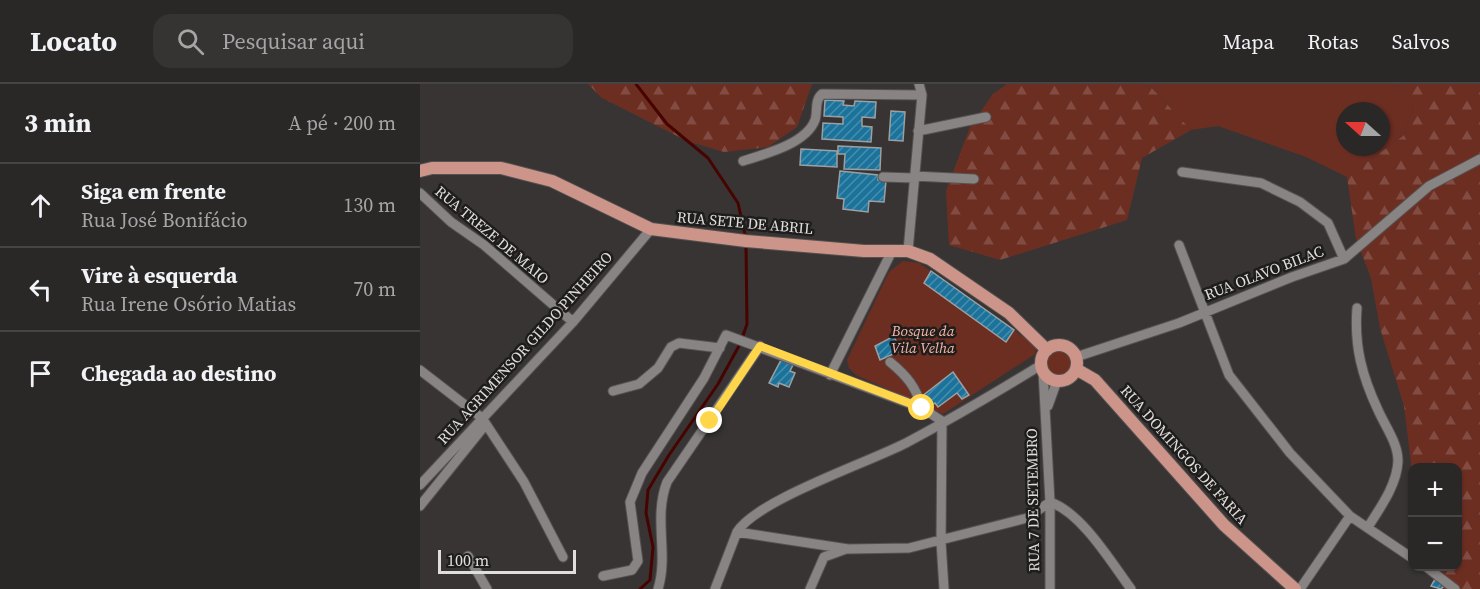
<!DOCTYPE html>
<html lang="pt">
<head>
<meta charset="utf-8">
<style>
	body { margin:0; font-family:"Source Serif 4",serif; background:#363333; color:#f1f3f6 }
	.controls { position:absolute; right:18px; bottom:18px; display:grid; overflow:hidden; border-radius:12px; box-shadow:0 2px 4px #0004 }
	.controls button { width:54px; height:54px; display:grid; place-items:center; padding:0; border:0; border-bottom:2px solid #464444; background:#2a2727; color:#f1f3f6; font:30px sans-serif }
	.compass { position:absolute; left:916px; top:18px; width:54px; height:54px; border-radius:50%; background:#2a2727; box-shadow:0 2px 4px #0004; rotate:291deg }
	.scale { position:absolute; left:18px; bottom:15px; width:138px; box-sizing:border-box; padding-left:6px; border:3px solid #e0dedd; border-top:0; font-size:16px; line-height:21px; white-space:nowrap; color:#e0dedd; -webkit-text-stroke:4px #1e1d1c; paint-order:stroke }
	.stop { position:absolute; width:18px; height:18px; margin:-14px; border:4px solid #ffd54a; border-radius:50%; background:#fff }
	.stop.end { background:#ffd54a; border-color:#fff; box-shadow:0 2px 6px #0008 }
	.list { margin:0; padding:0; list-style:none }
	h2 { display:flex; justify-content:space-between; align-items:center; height:78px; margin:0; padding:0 24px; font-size:26px }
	h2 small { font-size:20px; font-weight:400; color:#a5a5a7 }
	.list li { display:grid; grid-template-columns:39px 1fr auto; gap:18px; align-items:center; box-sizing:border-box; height:84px; padding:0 24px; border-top:2px solid #464444 }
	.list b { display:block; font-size:22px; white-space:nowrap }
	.list p { margin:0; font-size:20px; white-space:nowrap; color:#a5a5a7 }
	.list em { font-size:20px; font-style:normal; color:#a5a5a7 }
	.icon { flex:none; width:33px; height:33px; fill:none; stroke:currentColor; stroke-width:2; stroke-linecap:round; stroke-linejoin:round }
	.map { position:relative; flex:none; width:1060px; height:505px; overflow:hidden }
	header { display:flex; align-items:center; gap:36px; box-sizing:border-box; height:84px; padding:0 30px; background:#2a2727; border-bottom:2px solid #464444 }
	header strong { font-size:28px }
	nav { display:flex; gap:33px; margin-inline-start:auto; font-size:21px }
	.search { width:420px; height:54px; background:#363333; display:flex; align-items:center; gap:15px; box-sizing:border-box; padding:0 21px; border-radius:18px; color:#a5a5a7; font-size:22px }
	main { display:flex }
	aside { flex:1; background:#2a2727 }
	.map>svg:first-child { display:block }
</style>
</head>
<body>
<header>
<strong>Locato</strong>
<div class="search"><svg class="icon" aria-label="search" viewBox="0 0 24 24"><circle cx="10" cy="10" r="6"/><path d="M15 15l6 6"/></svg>Pesquisar aqui</div>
<nav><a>Mapa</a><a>Rotas</a><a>Salvos</a></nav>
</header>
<main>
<aside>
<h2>3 min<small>A pé · 200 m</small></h2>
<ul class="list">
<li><svg class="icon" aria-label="ahead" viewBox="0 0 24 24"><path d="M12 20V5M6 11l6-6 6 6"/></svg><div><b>Siga em frente</b><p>Rua José Bonifácio</p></div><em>130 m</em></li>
<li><svg class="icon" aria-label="left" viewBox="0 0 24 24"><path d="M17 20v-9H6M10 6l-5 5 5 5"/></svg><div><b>Vire à esquerda</b><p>Rua Irene Osório Matias</p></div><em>70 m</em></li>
<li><svg class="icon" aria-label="arrive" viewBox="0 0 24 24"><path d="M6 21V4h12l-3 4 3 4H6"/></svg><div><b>Chegada ao destino</b></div></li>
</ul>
</aside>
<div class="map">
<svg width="1060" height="505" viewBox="0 0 1060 505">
	<defs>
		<pattern id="forest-firs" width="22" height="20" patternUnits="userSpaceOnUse" patternTransform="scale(1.5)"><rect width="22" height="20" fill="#6d2e22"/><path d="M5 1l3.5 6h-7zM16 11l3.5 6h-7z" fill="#824c42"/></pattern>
		<pattern id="building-hatch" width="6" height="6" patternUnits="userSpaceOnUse" patternTransform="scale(1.5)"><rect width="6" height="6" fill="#1b739b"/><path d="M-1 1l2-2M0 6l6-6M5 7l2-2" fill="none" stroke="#478dad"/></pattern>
	</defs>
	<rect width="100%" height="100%" fill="#383434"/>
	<path fill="#6d2e22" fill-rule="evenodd" d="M728,0H972L994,22L983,52L927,93L886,73L798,42L771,46ZM925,27H961V63H925Z
		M483,177L499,179L612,259L616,264L615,270L523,330L436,291L429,284L427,276L469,188Z
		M627 279a12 12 0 1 1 24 0a12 12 0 1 1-24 0Z"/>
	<path fill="url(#forest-firs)" d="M168,0H392L377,43L348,63L304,68L267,57L182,14Z
		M587,0H728L771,46L722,74L707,136L580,176L529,161L526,107L550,43L573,10Z
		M972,0H1060V505H1019V483L1038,482V384H992V387L984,322L960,244L951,194L936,155L927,93L983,52L994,22Z"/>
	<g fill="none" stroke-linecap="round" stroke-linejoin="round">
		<path stroke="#470300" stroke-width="3" d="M216,0L247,40L288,74L318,119L326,155
			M220,505L230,496L233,463L226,429L228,406L249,371L298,300L320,260L327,240L326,161"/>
	</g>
	<path fill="url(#building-hatch)" stroke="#9ca0a2" stroke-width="1.5" d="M405,16L424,17L423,21L434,22L435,17L456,18L455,34L442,33V42L452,43L451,58L402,55L403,39L423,40V33L404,32Z
		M471,27L485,28L483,57L469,56Z
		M418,62L461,64L460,86L424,85L425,70H418Z
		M381,65L417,67V83L380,81Z
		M420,87L458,91V96L466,97L464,118L449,117L448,128L423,125L424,115L417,114Z
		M511,187L594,246L586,258L504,199Z
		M474,252L480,267L460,276L455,262Z
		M361,276L373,281L370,287L375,289L369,303L359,299L358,303L349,299Z
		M533,288L549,311L542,315L537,309L518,323L515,319L512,321L501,313Z
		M1015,495L1024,502L1021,505L1011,502Z"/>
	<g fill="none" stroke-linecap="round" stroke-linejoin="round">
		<g stroke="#555251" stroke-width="11">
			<path id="minor" d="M498,47L566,33
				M323,77C345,70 386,60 395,36C398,27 394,17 402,10L502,11
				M762,88L841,99L880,118L908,139L924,175
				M494,92L554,95
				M463,93L494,94
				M0,109L31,138L64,161L153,238
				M759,161L809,291L870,369L930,432L992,474
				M488,167L502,11L499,0
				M937,224C934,262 942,292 958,326C965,342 978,359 978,377C977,401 960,424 948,443
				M656,273L759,239L872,193L924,175L1009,102L1060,75
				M470,278C487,292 496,303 502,324
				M0,286L62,334L104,398L143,473
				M623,287L630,418V505
				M410,291L472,167
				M193,307L219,300L238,284L251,263L259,259L300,264
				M628,322L637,297
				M522,337L521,458L524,505
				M0,401L153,238L231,145
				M630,418C662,429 691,478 711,505
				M0,422L66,340
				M317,448L428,465L489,464L607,434L630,418
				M48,472L67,505
				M1005,482L1035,505
				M183,492L212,486L218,477L210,418L222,389L284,294L306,251L502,324L522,337
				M238,505C249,469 233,434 247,398L340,262
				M295,505L317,448C337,416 447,379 486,359C531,335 577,308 621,281
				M390,505L404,473L426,465
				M880,505L930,432"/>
		</g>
		<g stroke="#555251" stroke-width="14">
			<path id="major" d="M0,87L12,84H81L132,97L231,145L326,157L444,167H488L510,175L589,229L627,266
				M621 279a18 18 0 1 1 36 0a18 18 0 1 1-36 0Z
				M656,285L675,296L804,441L875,505"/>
		</g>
		<use href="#minor" stroke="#888483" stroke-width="9"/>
		<use href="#major" stroke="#cd9589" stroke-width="12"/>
	</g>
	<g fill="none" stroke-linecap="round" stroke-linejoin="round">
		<path stroke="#ffd54a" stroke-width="8" d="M290,337L340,262L502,324"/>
	</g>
	<g text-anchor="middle" stroke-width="5" stroke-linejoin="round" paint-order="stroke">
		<g font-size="15" fill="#e0dedd" stroke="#1e1d1c">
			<text transform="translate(325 139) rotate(5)" y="5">RUA SETE DE ABRIL</text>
			<text transform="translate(72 151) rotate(40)" y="5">RUA TREZE DE MAIO</text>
			<text transform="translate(844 189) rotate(-21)" y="5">RUA OLAVO BILAC</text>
			<text transform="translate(105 264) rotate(-48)" y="5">RUA AGRIMENSOR GILDO PINHEIRO</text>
			<text transform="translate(764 371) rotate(48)" y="5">RUA DOMINGOS DE FARIA</text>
			<text transform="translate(613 416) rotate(-91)" y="5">RUA 7 DE SETEMBRO</text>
		</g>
		<g font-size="15" font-style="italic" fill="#f5b5a6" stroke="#1e1d1c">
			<text x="503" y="252">Bosque da<tspan x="503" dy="17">Vila Velha</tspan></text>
		</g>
	</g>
</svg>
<div class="controls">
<button>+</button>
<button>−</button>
</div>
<svg class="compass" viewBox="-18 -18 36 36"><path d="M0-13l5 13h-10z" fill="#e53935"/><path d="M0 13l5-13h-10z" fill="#a5a5a7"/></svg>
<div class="scale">100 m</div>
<div class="stop" style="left:502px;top:324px"></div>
<div class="stop end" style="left:290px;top:337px"></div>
</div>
</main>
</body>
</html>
